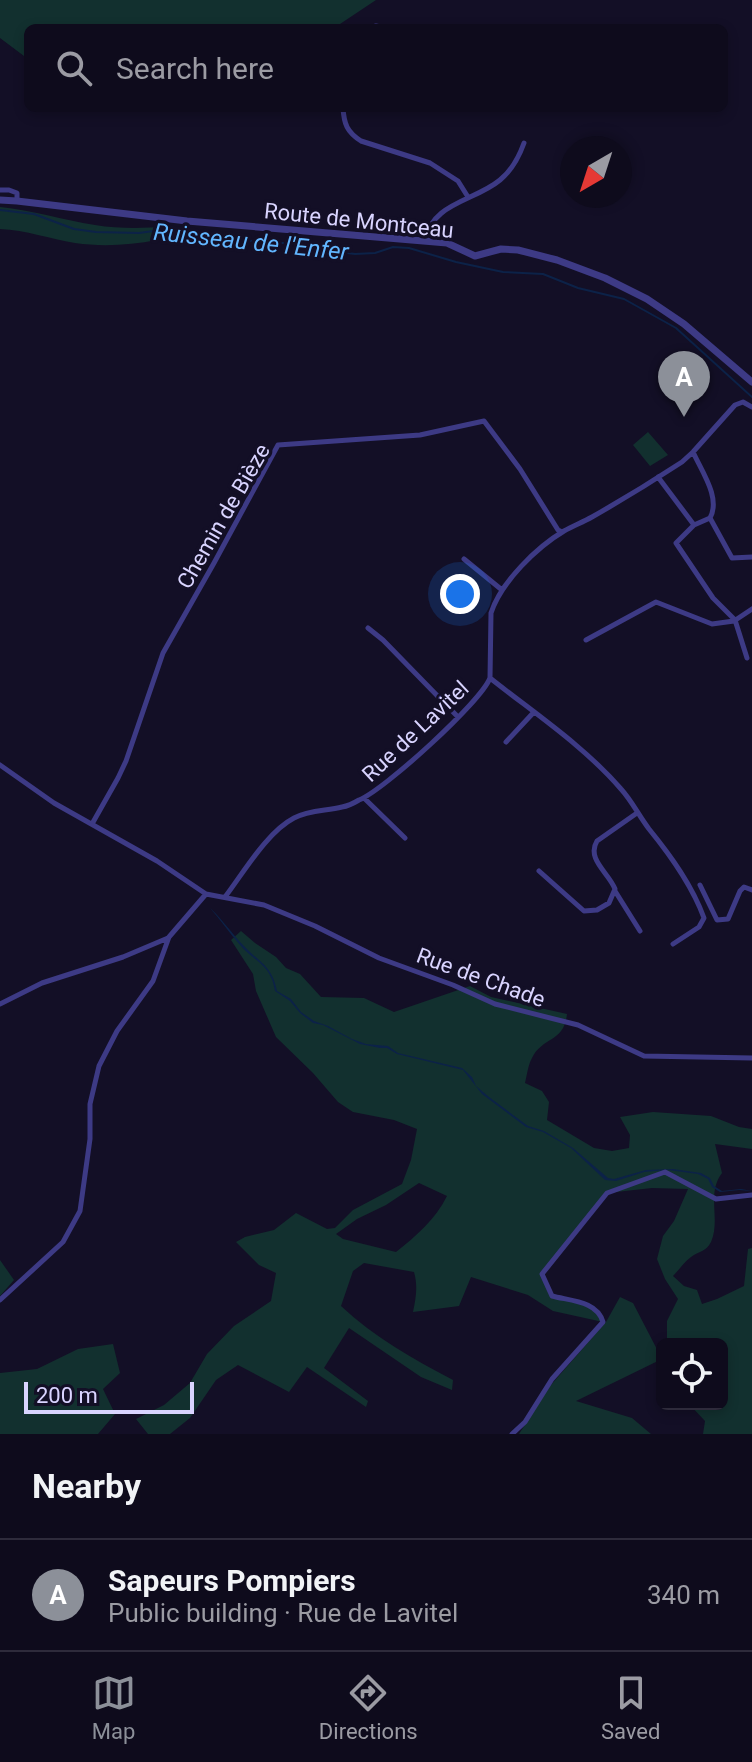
<!DOCTYPE html>
<html lang="en">
<head>
<meta charset="utf-8">
<style>
	body { margin:0; font-family:Roboto,sans-serif; background:#1c1929; color:#f1f3f6 }
	.controls { position:absolute; right:24px; bottom:24px; display:grid; overflow:hidden; border-radius:12px; box-shadow:0 4px 12px #0003 }
	.controls button { width:72px; height:72px; display:grid; place-items:center; padding:0; border:0; border-bottom:2px solid #2e2b3b; background:#0e0b1c; color:#f1f3f6; font:40px sans-serif }
	.compass { position:absolute; left:560px; top:136px; width:72px; height:72px; border-radius:50%; background:#0e0b1c; box-shadow:0 4px 12px #0003; rotate:219deg }
	.scale { position:absolute; left:24px; bottom:20px; width:170px; box-sizing:border-box; padding-left:8px; border:4px solid #d9d4ff; border-top:0; font-size:22px; line-height:28px; white-space:nowrap; color:#d9d4ff; -webkit-text-stroke:6px #130f26; paint-order:stroke }
	.you { position:absolute; left:460px; top:594px; width:28px; height:28px; margin:-20px; border:6px solid #fff; border-radius:50%; background:#1a73e8; box-shadow:0 0 0 12px #1a73e833 }
	.badge { display:grid; place-items:center; width:52px; height:52px; border-radius:50%; background:#8c9099; color:#fff; font-size:26px; font-weight:700 }
	.pin { position:absolute; translate:-50% -66px; filter:drop-shadow(0 2px 4px #0008) }
	.pin::after { content:''; position:absolute; top:42px; width:28px; height:24px; background:inherit; clip-path:polygon(0 0,100% 0,50% 100%) }
	.list { margin:0; padding:0; list-style:none }
	h2 { display:flex; justify-content:space-between; align-items:center; height:104px; margin:0; padding:0 32px; font-size:34px }
	h2 small { font-size:26px; font-weight:400; color:#9b9ba3 }
	.list li { display:grid; grid-template-columns:52px 1fr auto; gap:24px; align-items:center; box-sizing:border-box; height:112px; padding:0 32px; border-top:2px solid #2e2b3b }
	.list b { display:block; font-size:30px; white-space:nowrap }
	.list p { margin:0; font-size:26px; white-space:nowrap; color:#9b9ba3 }
	.list em { font-size:26px; font-style:normal; color:#9b9ba3 }
	.icon { flex:none; width:44px; height:44px; fill:none; stroke:currentColor; stroke-width:2; stroke-linecap:round; stroke-linejoin:round }
	.map { position:relative; flex:none; width:752px; height:1434px; overflow:hidden }
	.search { position:absolute; background:#0e0b1c; box-shadow:0 4px 12px #0003; left:24px; right:24px; top:24px; height:88px; display:flex; align-items:center; gap:20px; box-sizing:border-box; padding:0 28px; border-radius:12px; color:#9b9ba3; font-size:30px }
	.sheet { height:216px; background:#0e0b1c }
	nav { display:flex; justify-content:space-around; align-items:center; box-sizing:border-box; height:112px; border-top:2px solid #2e2b3b; background:#0e0b1c; font-size:22px; color:#9b9ba3 }
	nav a { display:grid; justify-items:center; gap:4px }
	nav .on { color:#8c9099 }
	.map>svg:first-child { display:block }
</style>
</head>
<body>
<div class="map">
<svg width="752" height="1434" viewBox="0 0 752 1434">
	<rect width="100%" height="100%" fill="#130f26"/>
	<path fill="#12302f" fill-rule="evenodd" d="M0,0H376L334,28H28V59L0,38Z
		M0,207C32,210 63,220 95,225C119,229 142,228 166,227L157,240C130,245 103,247 75,243C50,239 26,230 0,229Z
		M648,432L668,455L650,466L633,445Z
		M241,931L255,943L276,957L286,968L300,974L321,997L364,998L394,1012L470,986L491,997L567,1014C564,1043 543,1036 532,1058C528,1065 527,1075 525,1083L542,1091L549,1102L547,1120L594,1148L612,1151L629,1148L630,1135L620,1117L653,1112L711,1116L739,1127L752,1129V1149L715,1144L722,1173C706,1194 721,1219 711,1242C706,1252 699,1251 691,1257C684,1262 679,1270 673,1276L684,1286L697,1290L702,1304L717,1299L744,1286L748,1249L752,1248V1434H703L705,1421L689,1404H722V1344H667V1321L678,1299L665,1279L657,1259L663,1236L674,1221L688,1189L652,1188L607,1193L543,1274L552,1296L593,1306L603,1322L553,1311L528,1295L471,1277L459,1306L413,1312C416,1298 418,1286 414,1272L364,1263L353,1271L341,1306C374,1337 413,1359 453,1380L452,1390L421,1377L349,1328L324,1368L368,1401L366,1407L307,1367L289,1392L238,1365L216,1380L190,1418L170,1434H148L136,1419L164,1405L190,1383L207,1354L234,1326L271,1301L276,1273L259,1265L236,1242L245,1237L274,1230L296,1213L327,1229L335,1228L353,1210L402,1184L411,1160L417,1129L394,1120L353,1112L338,1102L313,1073L276,1037L256,991L253,974L231,940ZM419,1183L447,1196C435,1220 416,1236 396,1252L343,1239L336,1234L357,1219L386,1205Z
		M0,1260L14,1280L0,1296Z
		M620,1297L633,1303L662,1359L576,1401L632,1418L651,1434H519L550,1386L606,1322Z
		M113,1344L120,1373L103,1389L115,1414L98,1434H0V1373L37,1369L78,1349Z"/>
	<path fill="#0c2248" d="M210,908C223,920 232,934 244,946C260,963 272,966 277,991L291,999L301,1012L314,1021L328,1026L352,1039L366,1044L388,1046L398,1053L462,1068L472,1077L476,1086L489,1097L528,1126L544,1131L573,1148L608,1178L614,1179L646,1170L673,1169L701,1173L710,1178L714,1186L722,1191L741,1189L752,1191L739,1190L720,1192L712,1187L708,1179L698,1174L668,1170L644,1172L616,1181L605,1180L571,1148L543,1132L526,1127L482,1094L463,1070L397,1054L387,1048H380L360,1044L323,1025L313,1023L300,1013L290,1001L275,991C271,965 256,963 240,945C229,933 221,920 210,908Z"/>
	<g fill="none" stroke-linecap="round" stroke-linejoin="round">
		<path stroke="#0c2248" stroke-width="2" d="M0,210L34,214L74,229L96,232L139,233L168,229L205,238L298,244L310,248L355,254L375,253L393,247L409,248L456,262L503,272L543,274L578,288L624,299L676,328L752,397"/>
		<path stroke="#3d3a85" stroke-width="5" d="M369,28L376,26L385,28
			M343,108C344,124 347,132 361,141L430,163L458,181L468,197
			M0,190H9L17,193V201
			M425,241C431,203 475,201 500,180C511,171 519,157 524,143
			M693,452C702,472 721,498 710,518L732,558L752,557
			M658,477L694,525L710,518
			M694,525L676,543L713,598L735,620L747,658
			M464,559L502,590
			M368,628L383,640L458,717
			M586,640L656,602L712,624L734,621L752,609
			M490,678C534,713 584,746 621,789C632,801 639,816 649,829C671,856 692,885 704,918L699,927L673,944
			M506,742L534,712
			M0,765L54,803L157,861L206,894L264,905L315,926L379,958L453,985L495,1004L578,1025L644,1056L752,1058
			M364,798L405,838
			M92,824L118,778L126,761L163,653L214,563L278,445L420,435L484,421L520,469L558,530L562,532
			M539,871L584,911L597,910L609,903L615,889C609,873 586,859 597,841L637,813
			M700,885L717,920L728,919L740,891L744,887L752,890
			M615,891L640,931
			M225,897C244,872 267,832 294,818C309,810 326,811 342,807C348,806 354,803 359,800C384,790 481,702 490,678L491,613C501,582 537,547 564,531C573,526 583,522 592,517C622,500 653,481 682,462L693,452L735,405L743,402L752,407
			M0,1004L42,983L123,957L168,938
			M0,1300L63,1242L80,1211L90,1139V1104L99,1066L117,1031L153,981L169,937L206,894
			M512,1434L525,1422L552,1379L603,1322C597,1301 571,1301 552,1296L542,1274L607,1193L665,1172L716,1199L752,1195"/>
		<path stroke="#3d3a85" stroke-width="7" d="M0,200L17,201L187,221L447,243L475,256L501,249L518,250L557,260L605,278L647,299L684,324L752,382"/>
	</g>
	<g text-anchor="middle" stroke-width="7" stroke-linejoin="round" paint-order="stroke">
		<g font-size="22" fill="#d9d4ff" stroke="#130f26">
			<text transform="translate(359 220) rotate(6)" y="8">Route de Montceau</text>
			<text transform="translate(223 516) rotate(-60)" y="8">Chemin de Bièze</text>
			<text transform="translate(415 731) rotate(-43)" y="8">Rue de Lavitel</text>
			<text transform="translate(481 977) rotate(20)" y="8">Rue de Chade</text>
		</g>
		<g font-size="24" font-style="italic" fill="#62b6ff" stroke="#130f26">
			<text transform="translate(251 242) rotate(6)" y="8">Ruisseau de l'Enfer</text>
		</g>
	</g>
</svg>
<div class="controls">
<button><svg class="icon" aria-label="locate" viewBox="0 0 24 24"><circle cx="12" cy="12" r="6"/><path d="M12 2v4M12 18v4M2 12h4M18 12h4"/></svg></button>
</div>
<svg class="compass" viewBox="-18 -18 36 36"><path d="M0-13l5 13h-10z" fill="#e53935"/><path d="M0 13l5-13h-10z" fill="#9b9ba3"/></svg>
<div class="scale">200 m</div>
<div class="you"></div>
<div class="pin badge" style="left:684px;top:417px">A</div>
<div class="search"><svg class="icon" aria-label="search" viewBox="0 0 24 24"><circle cx="10" cy="10" r="6"/><path d="M15 15l6 6"/></svg>Search here</div>
</div>
<section class="sheet">
<h2>Nearby<small></small></h2>
<ul class="list">
<li><span class="badge">A</span><div><b>Sapeurs Pompiers</b><p>Public building · Rue de Lavitel</p></div><em>340 m</em></li>
</ul>
</section>
<nav>
<a class="on"><svg class="icon" aria-label="map" viewBox="0 0 24 24"><path d="M3 6l6-2 6 2 6-2v14l-6 2-6-2-6 2zM9 4v14M15 6v14"/></svg>Map</a>
<a><svg class="icon" aria-label="directions" viewBox="0 0 24 24"><path d="M12 3l9 9-9 9-9-9zM9 14v-3h6M13 9l2 2-2 2"/></svg>Directions</a>
<a><svg class="icon" aria-label="saved" viewBox="0 0 24 24"><path d="M7 4h10v16l-5-4-5 4z"/></svg>Saved</a>
</nav>
</body>
</html>
